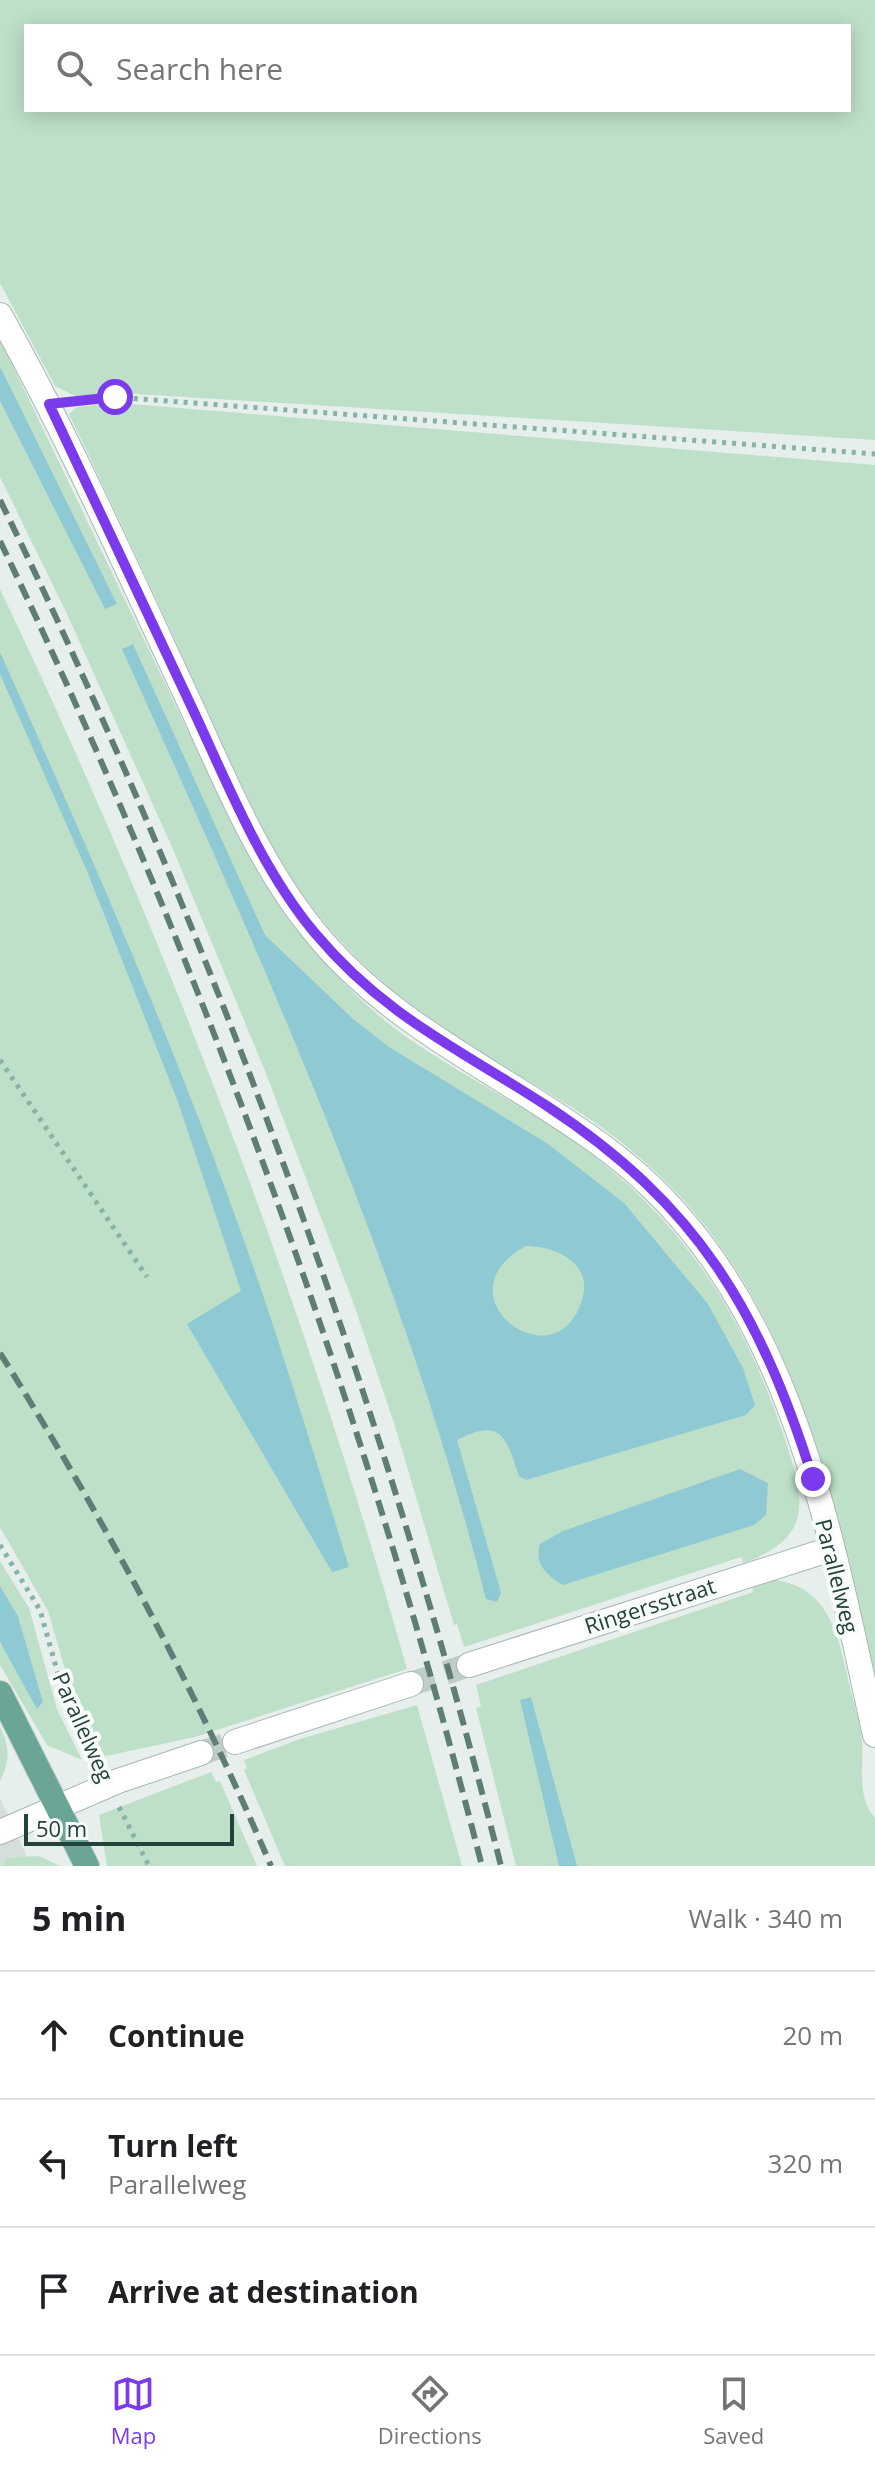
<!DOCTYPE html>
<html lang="en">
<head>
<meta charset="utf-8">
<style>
	body { margin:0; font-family:"Open Sans",sans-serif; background:#f6f6f6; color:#202124 }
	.scale { position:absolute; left:24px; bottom:20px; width:210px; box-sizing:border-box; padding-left:8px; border:4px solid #24423a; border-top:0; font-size:22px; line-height:28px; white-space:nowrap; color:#24423a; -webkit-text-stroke:6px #f7fbf9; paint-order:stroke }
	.stop { position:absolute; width:24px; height:24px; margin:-18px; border:6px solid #7c3aed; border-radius:50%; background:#fff }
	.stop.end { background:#7c3aed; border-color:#fff; box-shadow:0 2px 8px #0008 }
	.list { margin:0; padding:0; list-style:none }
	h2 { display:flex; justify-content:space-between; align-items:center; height:104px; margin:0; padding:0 32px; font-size:34px }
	h2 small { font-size:26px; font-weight:400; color:#757577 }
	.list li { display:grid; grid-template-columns:52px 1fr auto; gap:24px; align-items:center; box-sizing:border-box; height:128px; padding:0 32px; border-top:2px solid #e0e0e0 }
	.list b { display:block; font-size:30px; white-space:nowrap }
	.list p { margin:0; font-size:26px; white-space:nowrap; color:#757577 }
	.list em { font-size:26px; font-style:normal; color:#757577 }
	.icon { flex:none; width:44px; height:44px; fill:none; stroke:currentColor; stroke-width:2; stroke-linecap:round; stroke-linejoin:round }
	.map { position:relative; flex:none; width:875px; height:1866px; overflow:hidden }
	.search { position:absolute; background:#fff; box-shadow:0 4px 20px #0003; left:24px; right:24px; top:24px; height:88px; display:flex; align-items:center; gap:20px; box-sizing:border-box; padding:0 28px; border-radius:0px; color:#757577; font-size:30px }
	.sheet { height:488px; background:#fff }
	nav { display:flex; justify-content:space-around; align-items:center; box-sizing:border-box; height:112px; border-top:2px solid #e0e0e0; background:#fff; font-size:22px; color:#757577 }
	nav a { display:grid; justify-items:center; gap:4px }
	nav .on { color:#7c3aed }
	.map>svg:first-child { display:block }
</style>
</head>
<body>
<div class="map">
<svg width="875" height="1866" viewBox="0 0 875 1866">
	<rect width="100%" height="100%" fill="#e6efeb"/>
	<path fill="#d4dfda" d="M0,1798L31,1866H0Z"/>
	<path fill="#bfe0c8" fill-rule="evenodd" d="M0,0H875V440L121,393L75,396L55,386L0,283ZM26,26H849V110H26Z
		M0,339L230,819C266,892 308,952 369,1007C420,1053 483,1083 540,1119C671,1200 742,1304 788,1449C807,1508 808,1539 744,1563L741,1557L464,1647L457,1624L454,1625L394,1423L352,1299L265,1071L172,847L67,614L0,477V401L105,608L117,604L0,366Z
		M118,403L875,465V1683C826,1480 794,1275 617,1139C563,1097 502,1069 446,1031C399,998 355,961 319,916C267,852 236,771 201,697C158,602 114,508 69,414L77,407Z
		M0,589C166,937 303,1298 407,1669L195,1737L101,1757L77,1711L48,1611L0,1527Z
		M0,1561L29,1608L57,1709L82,1760L47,1745L0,1665V1642L38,1708L43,1702L18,1616L0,1586Z
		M774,1580C831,1586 839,1640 850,1687C854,1705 861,1723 862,1741C864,1768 856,1796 875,1818V1866H516L476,1708L481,1706L476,1685L753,1592L752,1586Z
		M417,1705L462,1866H285L244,1770L247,1768L244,1760L300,1739Z
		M0,1727C10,1746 10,1762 0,1781Z
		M211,1772L216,1782L220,1781L257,1866H107L99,1815Z
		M39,1856L60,1866H2L7,1858Z"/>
	<path fill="#8ec9d4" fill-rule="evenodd" d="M0,366L117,604L105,609L0,401Z
		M133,644L265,935L352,1018L389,1047L548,1144L624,1203L708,1304L743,1368L755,1405L746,1415L526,1480L519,1476C506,1437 502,1417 457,1440L501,1593L497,1602L486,1599C403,1270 261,957 122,649ZM526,1246C555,1246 594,1263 582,1300C556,1386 435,1295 526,1246Z
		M0,652C99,873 197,1095 273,1325C299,1405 324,1486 349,1567L332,1572L187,1324L241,1291L178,1102L87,871L0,674Z
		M740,1469L768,1483L766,1515L754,1525L563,1585C547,1576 534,1564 540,1544L563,1531Z
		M0,1586L18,1616L43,1702L37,1709L0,1642Z
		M531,1697L577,1866H559L520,1700Z"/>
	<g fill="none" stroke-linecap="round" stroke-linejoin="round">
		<path stroke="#bfccc8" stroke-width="24" stroke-dasharray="24 12" stroke-linecap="butt" d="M411,1684L469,1665
			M201,1753L235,1742"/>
		<g stroke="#a8b8b2" stroke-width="26">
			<path id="minor" d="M0,315C69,438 126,567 186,695C223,775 257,861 313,930C392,1029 510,1076 609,1151C790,1287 829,1528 875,1735
				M469,1665L831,1549
				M235,1742L411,1684
				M0,1832L118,1781L201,1753"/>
		</g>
		<g stroke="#c2cac8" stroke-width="26">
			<path id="major" d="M0,1693L87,1866"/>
		</g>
		<path stroke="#86b3a5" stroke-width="5" stroke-dasharray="4 6" stroke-linecap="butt" d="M74,401L115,397L875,454
			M0,1060L147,1277
			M0,1545L40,1610L64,1695L98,1766
			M119,1807L149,1866"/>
		<use href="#minor" stroke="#fff" stroke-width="24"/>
		<use href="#major" stroke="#6aa596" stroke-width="24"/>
		<path stroke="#5f7d75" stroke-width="6" stroke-dasharray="16 8" stroke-linecap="butt" d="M0,500C213,937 382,1395 501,1866
			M0,541C204,967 365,1409 482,1866
			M0,1353C103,1517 195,1688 271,1866"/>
	</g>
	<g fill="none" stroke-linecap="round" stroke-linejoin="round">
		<path stroke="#7c3aed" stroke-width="10" d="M115,397L49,404C97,507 146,609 194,712C229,787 261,868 314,932C385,1017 458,1048 547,1106C698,1205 760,1311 813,1479"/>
	</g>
	<g text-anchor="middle" stroke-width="8" stroke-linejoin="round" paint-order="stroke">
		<g font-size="22" fill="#24423a" stroke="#f7fbf9">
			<text transform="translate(837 1576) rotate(76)" y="8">Parallelweg</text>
			<text transform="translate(650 1606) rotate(-18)" y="8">Ringersstraat</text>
			<text transform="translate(83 1727) rotate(66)" y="8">Parallelweg</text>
		</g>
	</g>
</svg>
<div class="scale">50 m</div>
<div class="stop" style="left:115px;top:397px"></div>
<div class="stop end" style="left:813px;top:1479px"></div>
<div class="search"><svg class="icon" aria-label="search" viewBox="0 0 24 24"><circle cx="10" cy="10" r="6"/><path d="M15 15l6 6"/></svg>Search here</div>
</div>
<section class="sheet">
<h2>5 min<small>Walk · 340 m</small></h2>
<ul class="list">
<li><svg class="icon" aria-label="ahead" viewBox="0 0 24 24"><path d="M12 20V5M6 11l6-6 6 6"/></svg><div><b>Continue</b></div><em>20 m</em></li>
<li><svg class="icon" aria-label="left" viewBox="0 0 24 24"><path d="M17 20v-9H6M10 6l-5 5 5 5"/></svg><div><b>Turn left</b><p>Parallelweg</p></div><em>320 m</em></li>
<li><svg class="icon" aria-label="arrive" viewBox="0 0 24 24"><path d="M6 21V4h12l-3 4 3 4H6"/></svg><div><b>Arrive at destination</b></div></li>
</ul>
</section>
<nav>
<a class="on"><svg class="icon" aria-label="map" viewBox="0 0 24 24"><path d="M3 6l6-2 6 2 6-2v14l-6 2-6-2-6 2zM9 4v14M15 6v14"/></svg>Map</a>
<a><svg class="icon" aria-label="directions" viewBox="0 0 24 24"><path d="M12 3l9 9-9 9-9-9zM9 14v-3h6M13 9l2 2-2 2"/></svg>Directions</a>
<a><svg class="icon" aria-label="saved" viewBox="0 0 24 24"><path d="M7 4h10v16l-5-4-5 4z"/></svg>Saved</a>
</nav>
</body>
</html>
